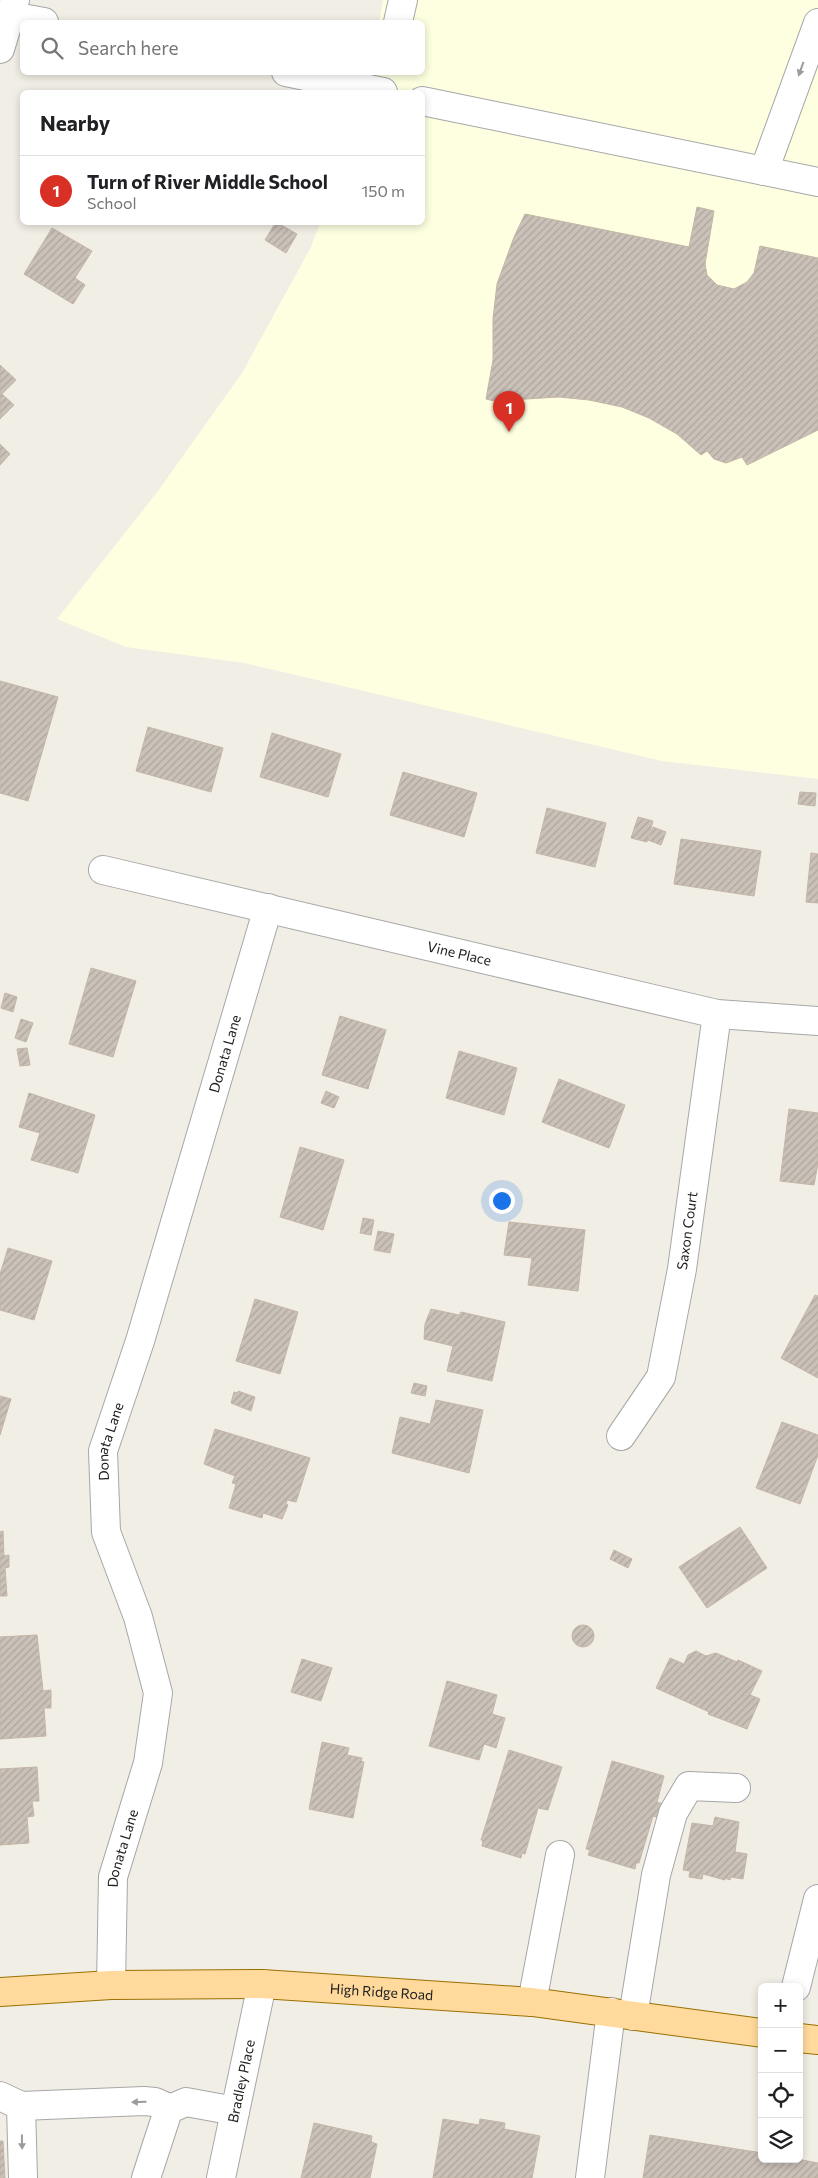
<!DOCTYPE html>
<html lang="en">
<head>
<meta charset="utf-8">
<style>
	body { margin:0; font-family:Commissioner,sans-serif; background:#f2f2f2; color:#202124 }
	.controls { position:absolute; right:15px; bottom:15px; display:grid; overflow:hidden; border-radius:8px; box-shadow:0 2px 8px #0003 }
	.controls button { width:45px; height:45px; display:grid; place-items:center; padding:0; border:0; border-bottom:1px solid #e0e0e0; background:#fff; color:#202124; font:25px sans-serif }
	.you { position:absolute; left:501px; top:1200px; width:18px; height:18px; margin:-12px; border:4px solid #fff; border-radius:50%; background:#1a73e8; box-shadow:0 0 0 8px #1a73e833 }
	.badge { display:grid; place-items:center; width:32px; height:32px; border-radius:50%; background:#d93025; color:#fff; font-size:16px; font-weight:700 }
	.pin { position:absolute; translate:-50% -41px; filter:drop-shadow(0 1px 2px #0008) }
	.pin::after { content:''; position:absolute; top:26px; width:18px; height:15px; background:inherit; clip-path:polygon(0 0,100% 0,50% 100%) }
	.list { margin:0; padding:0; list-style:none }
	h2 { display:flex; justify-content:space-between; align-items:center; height:65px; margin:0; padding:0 20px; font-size:21px }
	h2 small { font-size:16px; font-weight:400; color:#757577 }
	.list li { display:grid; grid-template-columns:32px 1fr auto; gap:15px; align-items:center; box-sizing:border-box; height:70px; padding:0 20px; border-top:1px solid #e0e0e0 }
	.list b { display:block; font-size:19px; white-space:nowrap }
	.list p { margin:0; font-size:16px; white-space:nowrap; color:#757577 }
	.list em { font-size:16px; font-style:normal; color:#757577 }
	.icon { flex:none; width:28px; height:28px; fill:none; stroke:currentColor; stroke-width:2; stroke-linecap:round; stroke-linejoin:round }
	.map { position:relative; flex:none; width:818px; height:2178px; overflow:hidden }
	.search { position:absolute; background:#fff; box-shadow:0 2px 8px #0003; left:20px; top:20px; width:405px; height:55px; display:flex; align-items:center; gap:12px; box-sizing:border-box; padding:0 18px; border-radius:8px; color:#757577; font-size:19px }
	.panel { position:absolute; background:#fff; box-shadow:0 2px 8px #0003; left:20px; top:90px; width:405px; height:135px; border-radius:8px }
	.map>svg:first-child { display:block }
</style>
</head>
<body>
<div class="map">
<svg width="818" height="2178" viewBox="0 0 818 2178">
	<defs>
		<pattern id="building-hatch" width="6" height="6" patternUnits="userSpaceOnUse" patternTransform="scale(1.25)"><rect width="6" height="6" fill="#cac1b8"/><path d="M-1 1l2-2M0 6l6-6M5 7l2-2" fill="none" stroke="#ada69e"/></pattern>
	</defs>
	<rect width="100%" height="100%" fill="#f1eee5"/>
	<path fill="#fdffe0" d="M383,0H818V779L662,761L244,663L126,647L57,619L158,491L242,373L311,247L320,223L422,222V92H365L369,73L422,72V22H379Z"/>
	<path fill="url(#building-hatch)" stroke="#c4b5a6" d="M697,207L714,211L705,264L707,275L717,285L734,289L747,282L754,273L760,246L818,258V430L747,465L742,457L726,463L714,459L707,451L701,455L677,434L649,418L622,407L589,400L559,397L494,401L486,399L493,360V318L497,284L514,237L525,214L689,247Z
		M276,222L297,234L286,253L265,240Z
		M52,228L92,251L75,278L85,285L73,304L24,274Z
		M0,365L16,380L2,394L14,405L0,419Z
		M0,444L10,454L0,465Z
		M0,681L58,697L28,801L0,793Z
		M148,727L223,748L211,792L136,771Z
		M272,733L341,754L328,797L260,777Z
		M403,772L477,793L464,837L390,815Z
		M800,792L816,793L815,806L798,804Z
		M547,808L606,823L595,867L536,853Z
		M638,817L653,821L647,842L631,838Z
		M653,827L666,832L661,845L648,840Z
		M681,839L761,851L754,896L674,884Z
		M811,853L818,854V903L806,902Z
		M91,968L136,981L113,1057L69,1044Z
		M5,993L17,997L13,1012L1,1008Z
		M340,1016L386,1030L368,1089L322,1075Z
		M21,1019L33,1023L26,1042L15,1038Z
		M27,1048L30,1065L20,1066L17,1049Z
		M459,1051L517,1068L504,1115L446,1098Z
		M559,1079L625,1105L609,1148L542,1122Z
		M326,1091L339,1097L334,1108L321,1103Z
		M29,1093L95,1115L78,1173L31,1160L40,1133L19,1127Z
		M789,1109L818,1113V1163L814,1185L780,1181Z
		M300,1147L344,1160L323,1230L280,1217Z
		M363,1218L374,1220L371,1235L360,1233Z
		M509,1222L585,1230L578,1291L528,1285L532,1258L504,1255Z
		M378,1231L394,1234L390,1253L374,1250Z
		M8,1248L52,1261L34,1320L0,1310V1274Z
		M815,1295L818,1296V1378L781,1358Z
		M255,1299L298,1312L280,1374L236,1361Z
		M431,1309L459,1315L461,1312L505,1322L492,1381L447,1371L453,1346L424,1339L425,1324Z
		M414,1383L427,1386L425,1396L411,1393Z
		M238,1391L255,1397L251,1411L231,1403L234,1392L238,1393Z
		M0,1396L11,1399L0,1435Z
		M436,1400L483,1410L469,1473L392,1453L400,1417L430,1424Z
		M782,1422L818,1435V1455L800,1504L756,1488Z
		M215,1429L310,1458L296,1502L287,1500L286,1504L288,1505L282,1519L263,1513L262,1518L229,1508L236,1484L232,1483L235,1476L204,1464Z
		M740,1527L767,1568L707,1608L679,1567Z
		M3,1531L4,1556L9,1555V1567L5,1568L7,1596H0V1532Z
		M614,1550L632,1559L628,1568L610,1559Z
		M572 1636a11 11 0 1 1 22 0a11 11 0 1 1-22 0Z
		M37,1635L43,1691L51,1690V1708H44L46,1736L0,1739V1637Z
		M696,1651L706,1656L716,1653L737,1662L738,1660L762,1671L750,1695L760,1699L747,1729L708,1714L709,1712L656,1688L670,1658L684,1664L688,1655Z
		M302,1659L332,1668L321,1701L291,1692Z
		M447,1681L497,1695L492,1714L505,1718L496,1748L484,1744L479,1760L429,1746Z
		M322,1742L349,1748L347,1755L362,1758L361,1761L364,1762L353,1818L309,1809Z
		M509,1750L562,1767L548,1810L538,1808L525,1854L522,1853L521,1858L482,1846L483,1841L481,1840Z
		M612,1761L664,1776L657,1802L663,1804L659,1818L653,1816L639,1863H636L635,1869L588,1855L590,1850L586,1849Z
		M37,1767L39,1801H32L34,1816L27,1817L29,1843L0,1845V1769Z
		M715,1817L739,1822L735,1852L747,1854L743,1879L731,1877L730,1880L725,1878V1880L703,1874L702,1879L689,1877L690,1871L683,1870L692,1823L713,1826Z
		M443,2119L479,2125L480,2119L505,2123L504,2129L540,2136L532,2178H433Z
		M314,2123L372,2136L371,2142L377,2144L370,2178H301Z
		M650,2135L762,2153V2159H797L818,2163V2178H643Z
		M0,2141H3L5,2178H0Z"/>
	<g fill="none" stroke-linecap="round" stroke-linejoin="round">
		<g stroke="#a7a7a7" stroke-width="30">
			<g id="minor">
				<path d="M11,16L44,22"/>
				<path d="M398,22L403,0"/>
				<path d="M0,49L15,0"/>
				<path d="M286,72L383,92"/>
				<path d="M422,101L818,182"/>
				<path d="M764,171L818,23"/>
				<path id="s1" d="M103,870L717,1014L818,1021"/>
				<path id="s2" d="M621,1436L661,1377L682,1269L717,1014"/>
				<path id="s3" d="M111,1985L113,1877L148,1763L158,1693L138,1617L106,1532L103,1451L140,1341L268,908"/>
				<path d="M796,1987L818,1899"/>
				<path d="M532,2002L560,1855"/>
				<path d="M633,2016L656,1875L673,1813L689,1786L736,1788"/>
				<path d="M0,2096L21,2106L144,2101L155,2102L164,2106L166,2117L146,2178"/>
				<path d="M21,2106L23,2178"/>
				<path d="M165,2111L186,2102L235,2111"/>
				<path id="s4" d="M221,2178L262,1984"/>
				<path d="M590,2178L611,2012"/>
			</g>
		</g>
		<g stroke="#9b7000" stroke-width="30">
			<g id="major">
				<path id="s5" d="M0,1992L111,1985L262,1984L532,2002L762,2033"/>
				<path d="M799,2038L818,2040"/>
			</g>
		</g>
		<use href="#minor" stroke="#fff" stroke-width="28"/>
		<use href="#major" stroke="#ffda9c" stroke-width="28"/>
	</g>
	<defs><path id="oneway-solid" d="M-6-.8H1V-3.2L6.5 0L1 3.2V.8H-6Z" transform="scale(1.25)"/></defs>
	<g fill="#9b9b9b">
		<use href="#oneway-solid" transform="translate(801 69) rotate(110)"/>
		<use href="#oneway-solid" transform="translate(139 2102) rotate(179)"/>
		<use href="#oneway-solid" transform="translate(22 2142) rotate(89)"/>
	</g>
	<g text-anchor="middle" stroke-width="4.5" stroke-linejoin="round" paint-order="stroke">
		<g font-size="14" fill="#202020" stroke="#fff">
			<text dy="5" stroke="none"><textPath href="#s1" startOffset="366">Vine Place</textPath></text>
			<text dy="5" stroke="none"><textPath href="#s3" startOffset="964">Donata Lane</textPath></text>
			<text dy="5" stroke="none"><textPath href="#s2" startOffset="220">Saxon Court</textPath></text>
			<text dy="5" stroke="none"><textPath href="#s3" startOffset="559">Donata Lane</textPath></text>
			<text dy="5" stroke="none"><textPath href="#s3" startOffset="138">Donata Lane</textPath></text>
			<text dy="5" stroke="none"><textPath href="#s5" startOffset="382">High Ridge Road</textPath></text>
			<text dy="5" stroke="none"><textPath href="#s4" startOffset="99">Bradley Place</textPath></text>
		</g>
	</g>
</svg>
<div class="controls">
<button>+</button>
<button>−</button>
<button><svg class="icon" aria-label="locate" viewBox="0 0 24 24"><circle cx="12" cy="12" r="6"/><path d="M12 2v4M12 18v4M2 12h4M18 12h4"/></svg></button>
<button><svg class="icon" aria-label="layers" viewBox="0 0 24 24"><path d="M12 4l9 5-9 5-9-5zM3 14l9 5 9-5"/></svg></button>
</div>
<div class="you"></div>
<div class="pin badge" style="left:509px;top:432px">1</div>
<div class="search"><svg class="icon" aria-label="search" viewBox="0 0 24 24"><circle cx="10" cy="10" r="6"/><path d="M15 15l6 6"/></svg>Search here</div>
<section class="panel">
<h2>Nearby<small></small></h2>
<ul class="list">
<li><span class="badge">1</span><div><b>Turn of River Middle School</b><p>School</p></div><em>150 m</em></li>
</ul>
</section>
</div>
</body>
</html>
